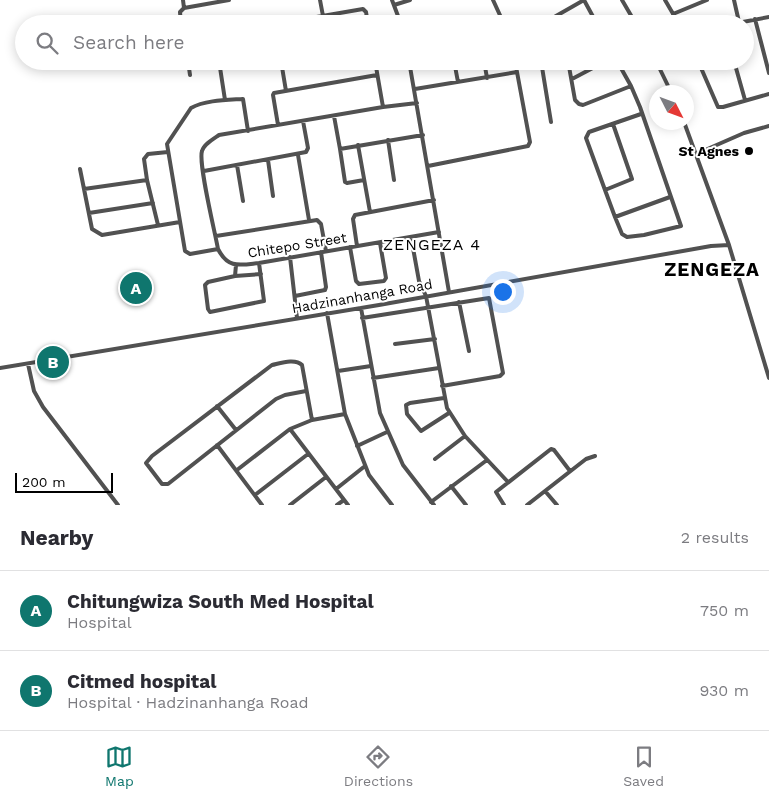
<!DOCTYPE html>
<html lang="en">
<head>
<meta charset="utf-8">
<style>
	body { margin:0; font-family:"Work Sans",sans-serif; background:#f2f2f3; color:#2b2b33 }
	.compass { position:absolute; left:649px; top:85px; width:45px; height:45px; border-radius:50%; background:#fff; box-shadow:0 2px 12px #0003; rotate:132deg }
	.scale { position:absolute; left:15px; bottom:12px; width:98px; box-sizing:border-box; padding-left:5px; border:2px solid #000; border-top:0; font-size:14px; line-height:18px; white-space:nowrap; color:#000; -webkit-text-stroke:4px #fff; paint-order:stroke }
	.you { position:absolute; left:502px; top:291px; width:18px; height:18px; margin:-12px; border:4px solid #fff; border-radius:50%; background:#1a73e8; box-shadow:0 0 0 8px #1a73e833 }
	.badge { display:grid; place-items:center; width:32px; height:32px; border-radius:50%; background:#0f766e; color:#fff; font-size:16px; font-weight:700 }
	.pin { position:absolute; translate:-50% -50%; border:2px solid #fff; box-shadow:0 1px 5px #0006 }
	.list { margin:0; padding:0; list-style:none }
	h2 { display:flex; justify-content:space-between; align-items:center; height:65px; margin:0; padding:0 20px; font-size:21px }
	h2 small { font-size:16px; font-weight:400; color:#7c7c81 }
	.list li { display:grid; grid-template-columns:32px 1fr auto; gap:15px; align-items:center; box-sizing:border-box; height:80px; padding:0 20px; border-top:1px solid #e1e1e2 }
	.list b { display:block; font-size:19px; white-space:nowrap }
	.list p { margin:0; font-size:16px; white-space:nowrap; color:#7c7c81 }
	.list em { font-size:16px; font-style:normal; color:#7c7c81 }
	.icon { flex:none; width:28px; height:28px; fill:none; stroke:currentColor; stroke-width:2; stroke-linecap:round; stroke-linejoin:round }
	.map { position:relative; flex:none; width:769px; height:505px; overflow:hidden }
	.search { position:absolute; background:#fff; box-shadow:0 2px 12px #0003; left:15px; right:15px; top:15px; height:55px; display:flex; align-items:center; gap:12px; box-sizing:border-box; padding:0 18px; border-radius:28px; color:#7c7c81; font-size:19px }
	.sheet { height:225px; background:#fff }
	nav { display:flex; justify-content:space-around; align-items:center; box-sizing:border-box; height:70px; border-top:1px solid #e1e1e2; background:#fff; font-size:14px; color:#7c7c81 }
	nav a { display:grid; justify-items:center; gap:2px }
	nav .on { color:#0f766e }
	.map>svg:first-child { display:block }
</style>
</head>
<body>
<div class="map">
<svg width="769" height="505" viewBox="0 0 769 505">
	<rect width="100%" height="100%" fill="#fff"/>
	<g fill="none" stroke-linecap="round" stroke-linejoin="round">
		<path stroke="#515151" stroke-width="4" d="M183,0L184,8L229,0
			M320,0L323,16
			M392,0L401,24
			M493,0L504,24
			M584,0L597,24
			M622,0L636,24
			M665,0L679,24
			M734,0L739,22
			M394,5L410,0
			M336,14L338,24
			M673,14L707,0
			M755,19L769,73
			M181,24L180,12L184,8
			M276,24L363,9L366,12L368,24
			M446,24L470,20L474,21L476,24
			M542,24L584,0
			M732,24L769,17
			M188,61L190,75
			M219,61L225,100
			M281,61L286,91
			M375,61L383,107
			M409,61L449,292
			M454,61L458,82
			M484,61L487,78
			M541,61L551,122
			M568,61L575,100L579,104L583,105L631,86
			M656,61L671,92
			M698,61L718,107H723L769,94
			M734,61L745,100
			M572,79L606,61
			M415,89L517,72L515,61
			M417,103L383,107L219,135C213,139 204,144 202,151C198,163 215,232 218,249C228,269 240,265 259,263L439,232
			M334,116L340,149L423,135
			M684,122L729,245L769,378
			M613,124L632,179L605,190L586,138L589,132L641,114
			M278,125L273,95L274,93L377,75
			M388,140L394,180
			M358,145L370,212
			M340,149L345,182L347,183L364,180
			M696,154L744,133L769,126
			M298,155L309,220
			M268,160L273,196
			M237,165L243,201
			M428,166L528,146L530,142L517,72
			M80,169L92,229L102,235L180,222
			M204,171L306,152L308,148L303,121
			M84,189L147,180
			M605,190L615,217L670,197
			M89,213L153,203
			M615,217L622,234L627,237L644,235L681,226L640,107L631,86L617,61
			M158,225L147,180L144,159L148,154L168,152
			M216,236L317,220L321,224L326,251
			M411,237L419,281L426,296L447,408L465,436L508,482
			M357,246L353,219L355,215L434,200
			M350,247L356,281L359,284L384,281L386,278L380,243
			M218,249L190,254L185,251L167,144L191,108C205,100 227,100 243,99L248,131
			M290,257L297,318
			M236,265L235,276L208,282L205,285L208,309L210,312L264,301L259,263
			M235,276L261,274
			M295,296L325,290L326,287L321,252
			M459,302L469,351
			M361,308L380,413L403,465L434,505
			M327,313L345,414L369,475L392,505
			M362,318L489,298L503,373L500,376L442,386
			M395,344L435,339
			M28,364L34,391L43,407L118,505
			M0,368L379,305L711,246L729,245
			M338,371L371,366
			M373,378L439,368
			M306,391L285,395L276,399L168,484H162L146,463L152,456L272,365C281,363 295,358 302,365L312,420
			M444,398L410,403L406,405L407,414L421,431L449,413
			M217,406L236,430
			M290,429L348,505
			M217,445L262,505
			M357,446L387,432
			M435,459L465,436
			M237,470L290,429L312,420L345,414
			M451,486L466,505
			M336,489L365,466
			M545,491L557,505
			M255,495L308,454
			M431,502L487,460
			M290,505L326,477
			M337,505L344,500
			M504,505L496,492L551,449L554,450L570,471
			M527,505L586,459L595,456"/>
	</g>
	<circle fill="#000" stroke="#fff" stroke-width="2" cx="749" cy="151" r="5"/>
	<g text-anchor="middle" stroke-width="4" stroke-linejoin="round" paint-order="stroke">
		<g font-size="14" font-weight="bold" fill="#000" stroke="#fff" text-anchor="end">
			<text x="739" y="156">St Agnes</text>
		</g>
		<g font-size="14" fill="#000" stroke="#fff">
			<text transform="translate(297 245) rotate(-9)" y="5">Chitepo Street</text>
			<text transform="translate(362 296) rotate(-10)" y="5">Hadzinanhanga Road</text>
		</g>
		<g font-size="16" letter-spacing="1" fill="#000" stroke="#fff">
			<text x="432" y="250">ZENGEZA 4</text>
		</g>
		<g font-size="19" font-weight="bold" letter-spacing="1" fill="#000" stroke="#fff">
			<text x="712" y="276">ZENGEZA</text>
		</g>
	</g>
</svg>
<svg class="compass" viewBox="-18 -18 36 36"><path d="M0-13l5 13h-10z" fill="#e53935"/><path d="M0 13l5-13h-10z" fill="#7c7c81"/></svg>
<div class="scale">200 m</div>
<div class="you"></div>
<div class="pin badge" style="left:136px;top:288px">A</div>
<div class="pin badge" style="left:53px;top:362px">B</div>
<div class="search"><svg class="icon" aria-label="search" viewBox="0 0 24 24"><circle cx="10" cy="10" r="6"/><path d="M15 15l6 6"/></svg>Search here</div>
</div>
<section class="sheet">
<h2>Nearby<small>2 results</small></h2>
<ul class="list">
<li><span class="badge">A</span><div><b>Chitungwiza South Med Hospital</b><p>Hospital</p></div><em>750 m</em></li>
<li><span class="badge">B</span><div><b>Citmed hospital</b><p>Hospital · Hadzinanhanga Road</p></div><em>930 m</em></li>
</ul>
</section>
<nav>
<a class="on"><svg class="icon" aria-label="map" viewBox="0 0 24 24"><path d="M3 6l6-2 6 2 6-2v14l-6 2-6-2-6 2zM9 4v14M15 6v14"/></svg>Map</a>
<a><svg class="icon" aria-label="directions" viewBox="0 0 24 24"><path d="M12 3l9 9-9 9-9-9zM9 14v-3h6M13 9l2 2-2 2"/></svg>Directions</a>
<a><svg class="icon" aria-label="saved" viewBox="0 0 24 24"><path d="M7 4h10v16l-5-4-5 4z"/></svg>Saved</a>
</nav>
</body>
</html>
